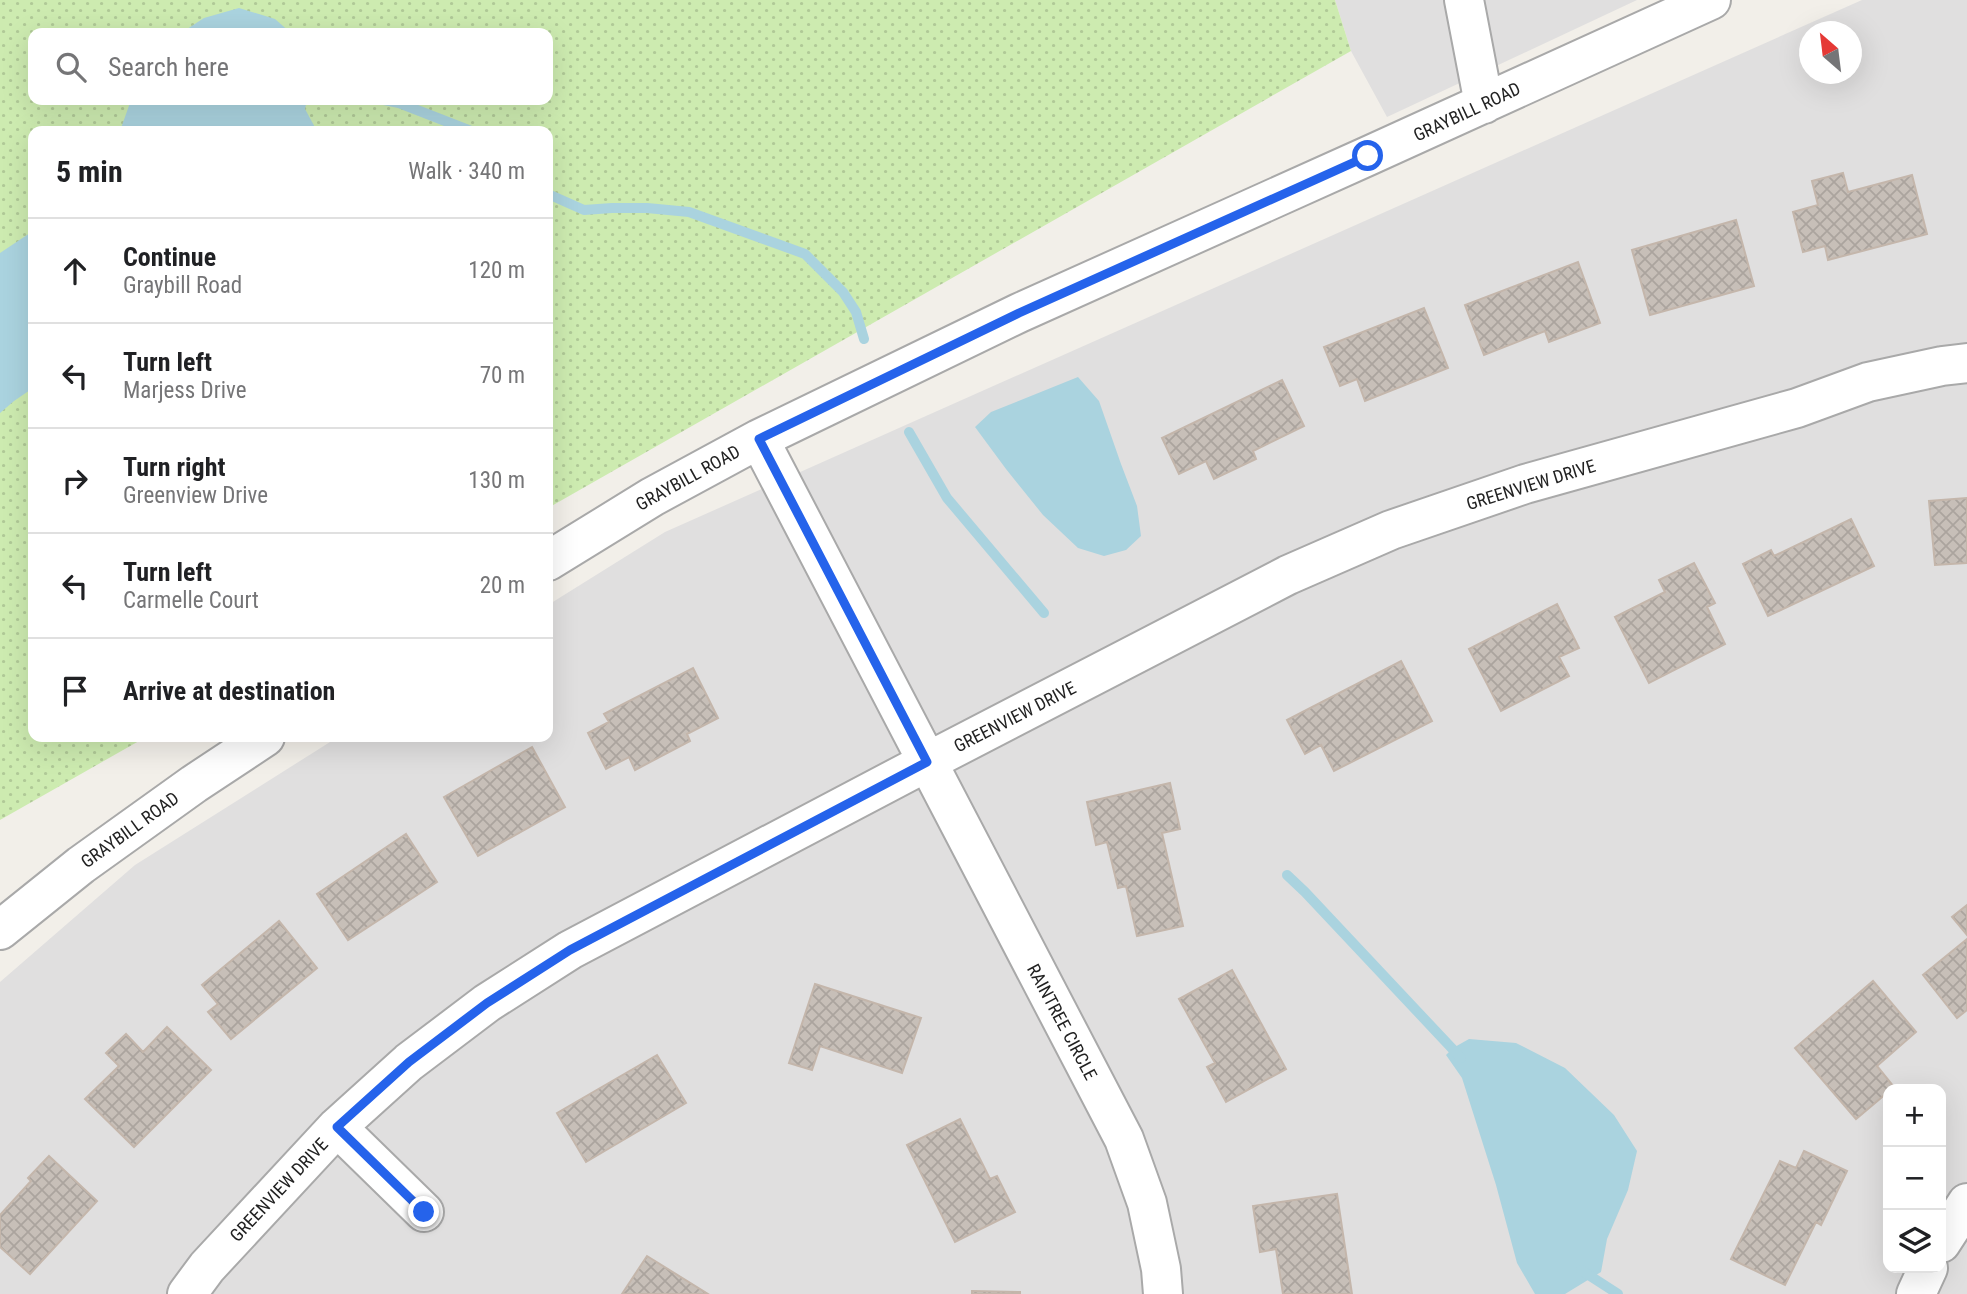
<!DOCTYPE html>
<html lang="en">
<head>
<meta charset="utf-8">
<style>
	body { margin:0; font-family:"Roboto Condensed",sans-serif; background:#f6f6f6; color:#202124 }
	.controls { position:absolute; right:21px; bottom:21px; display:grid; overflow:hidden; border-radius:14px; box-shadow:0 7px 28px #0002 }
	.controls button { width:63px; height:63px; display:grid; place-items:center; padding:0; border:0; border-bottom:2px solid #e0e0e0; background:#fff; color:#202124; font:35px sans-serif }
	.compass { position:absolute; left:1799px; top:21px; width:63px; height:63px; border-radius:50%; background:#fff; box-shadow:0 7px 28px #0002; rotate:332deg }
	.stop { position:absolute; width:21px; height:21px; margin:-16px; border:5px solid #2563eb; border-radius:50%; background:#fff }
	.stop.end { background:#2563eb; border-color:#fff; box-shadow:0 2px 7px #0008 }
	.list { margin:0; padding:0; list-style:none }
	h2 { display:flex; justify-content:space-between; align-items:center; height:91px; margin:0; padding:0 28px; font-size:30px }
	h2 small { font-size:23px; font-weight:400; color:#757577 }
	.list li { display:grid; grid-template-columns:46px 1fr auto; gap:21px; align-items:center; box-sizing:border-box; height:105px; padding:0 28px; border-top:2px solid #e0e0e0 }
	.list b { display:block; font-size:26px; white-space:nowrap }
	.list p { margin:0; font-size:23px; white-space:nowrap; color:#757577 }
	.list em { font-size:23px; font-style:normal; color:#757577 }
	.icon { flex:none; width:38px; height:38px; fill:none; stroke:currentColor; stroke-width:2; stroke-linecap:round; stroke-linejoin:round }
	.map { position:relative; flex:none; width:1967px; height:1294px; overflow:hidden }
	.search { position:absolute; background:#fff; box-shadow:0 7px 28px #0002; left:28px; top:28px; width:525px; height:77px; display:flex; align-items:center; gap:18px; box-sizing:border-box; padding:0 24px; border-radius:14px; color:#757577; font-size:26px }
	.panel { position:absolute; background:#fff; box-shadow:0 7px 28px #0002; left:28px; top:126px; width:525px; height:616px; border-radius:14px }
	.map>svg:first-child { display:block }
</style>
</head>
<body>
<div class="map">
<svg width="1967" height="1294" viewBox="0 0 1967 1294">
	<defs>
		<pattern id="grass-dots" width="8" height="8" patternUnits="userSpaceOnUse" patternTransform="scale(1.75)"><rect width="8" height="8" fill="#cdebb0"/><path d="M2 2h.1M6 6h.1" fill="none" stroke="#b0c997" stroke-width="1.8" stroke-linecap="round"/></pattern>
		<pattern id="building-cross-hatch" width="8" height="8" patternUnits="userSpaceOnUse" patternTransform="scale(1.75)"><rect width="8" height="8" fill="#c7bfb8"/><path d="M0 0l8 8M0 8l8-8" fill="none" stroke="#aba49e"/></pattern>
	</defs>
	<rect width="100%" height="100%" fill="#f2efe9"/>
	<path fill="#e0dfdf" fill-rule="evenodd" d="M1335,0H1637L1387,117L1351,51Z
		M1862,0H1967V1294H0V982L135,865L338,737H548V605L665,532ZM1810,32H1852V74H1810ZM1888,1089H1941V1268H1888Z"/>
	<path fill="url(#grass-dots)" fill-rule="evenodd" d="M0,0H1335L1351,51L548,508V131H33V737H146L0,820ZM33,33H548V100H33Z"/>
	<path fill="#aad3df" d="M239,8L275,19L291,33H181L204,18Z
		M131,100H307L305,109L317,131H120Z
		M33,231V388L14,401L0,413V253Z
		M1078,377L1099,401L1121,464L1137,506L1141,536L1126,550L1104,556L1078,548L1043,515L1006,469L975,427L991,412Z
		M1469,1039L1516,1043L1565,1068L1614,1115L1637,1151L1628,1190L1607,1239L1601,1272L1565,1294H1535L1517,1263L1496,1185L1462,1078L1446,1055L1453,1048Z"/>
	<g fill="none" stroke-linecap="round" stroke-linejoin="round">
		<path stroke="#aad3df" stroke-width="10" d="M384,100L399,103L471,131
			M548,194L584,210L612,208H647L689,212L805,254L843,292L856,312L864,339
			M909,432L947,498L1044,613
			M1287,875L1305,892L1461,1058
			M1581,1270L1618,1294"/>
	</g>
	<path fill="url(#building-cross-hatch)" stroke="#c4b6ab" stroke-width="2" d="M1843,173L1848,192L1912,175L1927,234L1828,260L1825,246L1803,252L1793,212L1818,205L1812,181Z
		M1736,220L1754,286L1650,315L1632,250Z
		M1578,262L1600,323L1549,342L1545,331L1484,355L1465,305Z
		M1424,308L1448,368L1365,401L1357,379L1340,386L1324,347Z
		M1282,380L1304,426L1253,451L1256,459L1214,479L1206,461L1179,474L1162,438Z
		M1967,498V563L1935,565L1929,501Z
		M1851,519L1874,566L1768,616L1743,564L1771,550L1774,556Z
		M1694,563L1715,603L1707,607L1725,644L1649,683L1615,617L1665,592L1659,580Z
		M1557,604L1579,648L1559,657L1569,676L1501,711L1469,649Z
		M1401,661L1432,721L1334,771L1321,745L1305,754L1287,720Z
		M693,668L718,718L687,734L690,741L635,770L629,757L606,769L588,733L609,722L604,714Z
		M532,747L565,807L478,856L444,797Z
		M1170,783L1180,829L1162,833L1183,926L1137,936L1126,886L1118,888L1107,842L1096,845L1087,802Z
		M406,834L437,882L348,940L317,894Z
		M1967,905V935L1952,917Z
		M279,921L317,968L231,1039L208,1012L218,1004L202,985Z
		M1967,939V1010L1957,1018L1923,975Z
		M1232,970L1286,1069L1226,1102L1207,1067L1215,1063L1179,999Z
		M1873,981L1916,1032L1877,1066L1894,1087L1888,1089V1092L1856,1119L1795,1048Z
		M815,984L921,1018L902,1073L820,1046L812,1070L789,1063Z
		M167,1027L211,1070L134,1147L85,1099L119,1066L106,1053L126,1034L143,1052Z
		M657,1055L686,1103L586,1162L557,1113Z
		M960,1119L990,1179L997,1176L1015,1212L955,1242L907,1145Z
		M1804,1151L1847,1171L1821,1225L1816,1222L1785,1285L1731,1259L1780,1161L1796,1168Z
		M49,1156L97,1201L30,1274L0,1247V1215L31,1181L28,1178Z
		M1337,1194L1352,1294H1283L1276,1249L1260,1252L1253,1206Z
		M647,1256L708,1294H622Z
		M972,1291L1020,1292V1294H972Z"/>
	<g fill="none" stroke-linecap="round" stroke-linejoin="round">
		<g stroke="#a9a9a9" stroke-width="42">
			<path id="minor" d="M1464,0L1484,104
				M759,439L1124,1139L1147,1203L1161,1269L1163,1294
				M548,561L652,497L759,439L1019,313L1368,156L1711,0
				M0,930L81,865L194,784L265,737
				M337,1127L424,1212
				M1941,1243L1967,1203
				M187,1294L207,1267L337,1127L409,1062L487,1003L570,950L927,762L1288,575L1391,530L1525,484L1797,408L1868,382L1942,366L1967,363
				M1916,1294L1928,1268"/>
		</g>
		<use href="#minor" stroke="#fff" stroke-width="38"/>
	</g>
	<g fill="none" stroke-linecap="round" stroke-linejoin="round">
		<path stroke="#2563eb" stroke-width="9" d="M424,1212L337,1127L409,1062L487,1003L570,950L927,762L759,439L1019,313L1368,156"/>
	</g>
	<g text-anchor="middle" stroke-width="5" stroke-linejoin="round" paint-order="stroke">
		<g font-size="18" fill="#222" stroke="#fff">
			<text transform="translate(1467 112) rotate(-25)" y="6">GRAYBILL ROAD</text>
			<text transform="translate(688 478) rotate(-29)" y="6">GRAYBILL ROAD</text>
			<text transform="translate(1531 485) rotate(-17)" y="6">GREENVIEW DRIVE</text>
			<text transform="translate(1015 717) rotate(-27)" y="6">GREENVIEW DRIVE</text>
			<text transform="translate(130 830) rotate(-36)" y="6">GRAYBILL ROAD</text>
			<text transform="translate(1062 1022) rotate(62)" y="6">RAINTREE CIRCLE</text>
			<text transform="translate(279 1190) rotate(-47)" y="6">GREENVIEW DRIVE</text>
		</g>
	</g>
</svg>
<div class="controls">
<button>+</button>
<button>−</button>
<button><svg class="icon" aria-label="layers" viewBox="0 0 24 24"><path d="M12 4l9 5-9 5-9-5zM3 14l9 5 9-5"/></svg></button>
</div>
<svg class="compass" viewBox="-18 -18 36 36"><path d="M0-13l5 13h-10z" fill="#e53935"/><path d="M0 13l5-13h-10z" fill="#757577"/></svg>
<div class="stop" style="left:1368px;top:156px"></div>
<div class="stop end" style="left:424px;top:1212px"></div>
<div class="search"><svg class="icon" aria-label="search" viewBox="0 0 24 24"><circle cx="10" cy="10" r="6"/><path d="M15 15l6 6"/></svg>Search here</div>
<section class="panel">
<h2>5 min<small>Walk · 340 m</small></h2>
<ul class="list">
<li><svg class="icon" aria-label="ahead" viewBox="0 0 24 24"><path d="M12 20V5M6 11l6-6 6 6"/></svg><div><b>Continue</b><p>Graybill Road</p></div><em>120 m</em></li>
<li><svg class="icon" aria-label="left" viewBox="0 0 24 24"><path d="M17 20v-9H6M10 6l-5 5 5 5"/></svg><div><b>Turn left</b><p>Marjess Drive</p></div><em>70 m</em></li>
<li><svg class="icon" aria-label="right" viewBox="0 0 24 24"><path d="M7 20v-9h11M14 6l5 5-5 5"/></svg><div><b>Turn right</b><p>Greenview Drive</p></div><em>130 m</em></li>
<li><svg class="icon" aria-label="left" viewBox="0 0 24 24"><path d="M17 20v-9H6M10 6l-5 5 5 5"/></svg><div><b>Turn left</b><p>Carmelle Court</p></div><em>20 m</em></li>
<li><svg class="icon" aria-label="arrive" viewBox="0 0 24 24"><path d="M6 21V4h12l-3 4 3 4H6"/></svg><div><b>Arrive at destination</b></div></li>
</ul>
</section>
</div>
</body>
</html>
